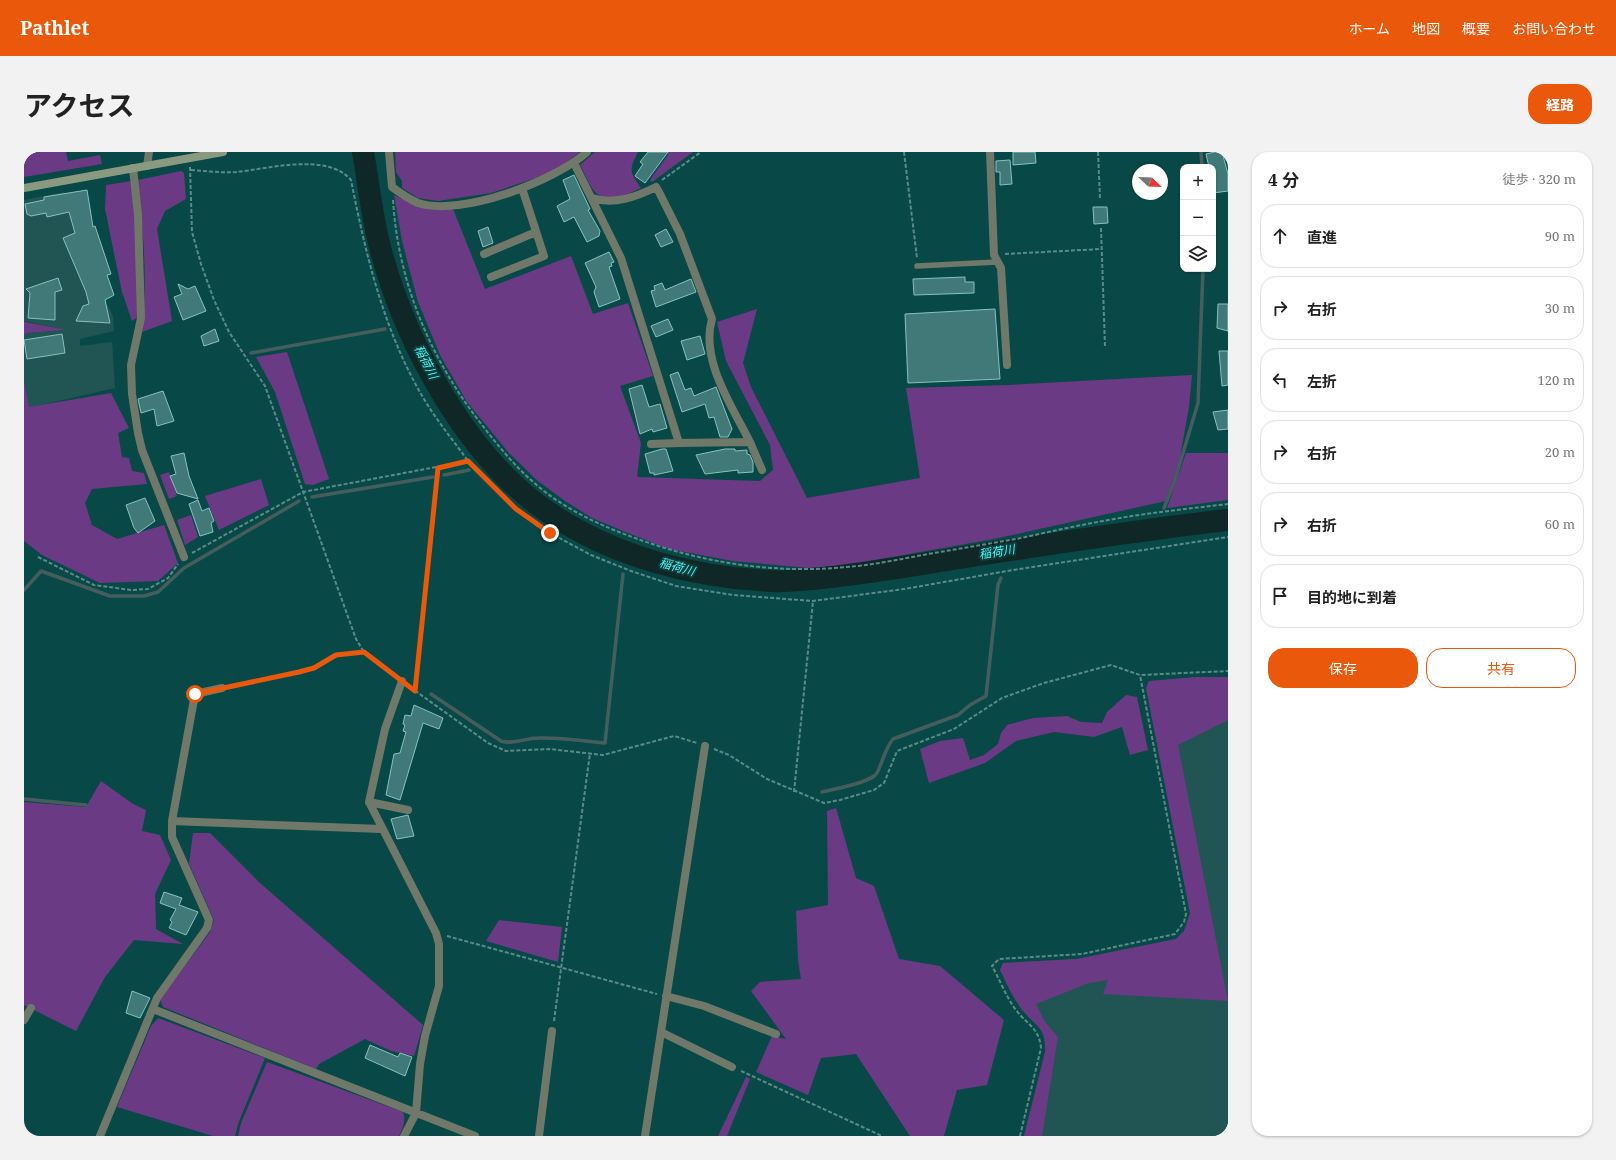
<!DOCTYPE html>
<html lang="ja">
<head>
<meta charset="utf-8">
<style>
	body { margin:0; font-family:"Noto Serif","Noto Sans JP",serif; background:#f2f2f2; color:#222 }
	.controls { position:absolute; right:12px; top:12px; display:grid; overflow:hidden; border-radius:8px; box-shadow:0 1px 3px #0004 }
	.controls button { width:36px; height:36px; display:grid; place-items:center; padding:0; border:0; border-bottom:1px solid #e0e0e0; background:#fff; color:#222; font:20px sans-serif }
	.compass { position:absolute; left:1108px; top:12px; width:36px; height:36px; border-radius:50%; background:#fff; box-shadow:0 1px 3px #0004; rotate:113deg }
	.stop { position:absolute; width:12px; height:12px; margin:-9px; border:3px solid #ea580c; border-radius:50%; background:#fff }
	.stop.end { background:#ea580c; border-color:#fff; box-shadow:0 1px 4px #0008 }
	.list { margin:0; padding:0; list-style:none }
	h2 { display:flex; justify-content:space-between; align-items:center; height:52px; margin:0; padding:0 16px; font-size:17px }
	h2 small { font-size:13px; font-weight:400; color:#767676 }
	.list li { display:grid; grid-template-columns:26px 1fr auto; gap:12px; align-items:center; box-sizing:border-box; height:64px; margin:0 8px 8px; padding:0 8px; border:1px solid #e0e0e0; border-radius:16px }
	.list b { display:block; font-size:15px; white-space:nowrap }
	.list em { font-size:13px; font-style:normal; color:#767676 }
	.actions { display:flex; gap:8px; padding:12px 16px }
	.actions a { flex:1; padding:9px 0; border:1px solid #ea580c; border-radius:16px; text-align:center; font-size:14px; color:#ea580c }
	.actions .main { background:#ea580c; color:#fff }
	.icon { flex:none; width:22px; height:22px; fill:none; stroke:currentColor; stroke-width:2; stroke-linecap:round; stroke-linejoin:round }
	.map { position:relative; flex:none; width:1204px; height:984px; overflow:hidden; border-radius:16px }
	header { display:flex; align-items:center; gap:24px; box-sizing:border-box; height:56px; padding:0 20px; background:#ea580c; color:#fff }
	header strong { font-size:19px }
	nav { display:flex; gap:22px; margin-inline-start:auto; font-size:14px }
	.intro { display:flex; align-items:center; justify-content:space-between; box-sizing:border-box; height:96px; padding:0 24px }
	h1 { margin:0; font-size:28px }
	.button { padding:10px 18px; border-radius:16px; background:#ea580c; color:#fff; font-size:14px; font-weight:700 }
	main { display:flex; gap:24px; padding:0 24px }
	aside { flex:1; background:#fff; border-radius:16px; box-shadow:0 1px 3px #0004 }
	.map>svg:first-child { display:block }
</style>
</head>
<body>
<header>
<strong>Pathlet</strong>
<nav><a>ホーム</a><a>地図</a><a>概要</a><a>お問い合わせ</a></nav>
</header>
<div class="intro"><h1>アクセス</h1><a class="button">経路</a></div>
<main>
<div class="map">
<svg width="1204" height="984" viewBox="0 0 1204 984">
	<rect width="100%" height="100%" fill="#084947"/>
	<path fill="#205554" d="M40,40L73,132L89,164L90,179L56,187V194L88,190L91,236L4,256L0,229V184L2,181L41,178L0,169V48Z
		M1173,525H1204V984H1000L1021,900L1022,888L1018,879L996,856L976,818L979,811L1053,807L1152,787L1160,779L1166,761L1122,536L1125,529Z"/>
	<path fill="#6b3a85" d="M0,0H42L44,9L76,3L78,12L0,25Z
		M371,0H556L530,20L467,41L414,49L394,46L378,36V29L372,20Z
		M571,0H614C605,18 605,19 617,36C604,42 585,52 572,41C566,36 560,19 556,13Z
		M644,0H669L628,30L626,28L644,3Z
		M157,19L160,21L162,47L141,59L133,77L148,169L118,180C124,130 119,78 114,28Z
		M108,29L112,72L114,165L108,169L98,140L81,57L82,33Z
		M370,43L396,55L429,57L461,137L547,104L569,162L604,151L629,224L596,234L617,291L613,325L736,329L749,318L746,293L702,209L693,170L733,157L719,211L727,235L783,346L896,326L882,236L985,233L1168,223L1165,255L1155,311L1142,349L970,387L822,413L785,416L709,409L645,397L609,383L568,366L541,349L514,329L485,301L443,250L416,203L394,150L378,89Z
		M0,169L1,170L43,178L2,181L0,184Z
		M263,200L305,327L289,333L281,332L251,240L232,205Z
		M0,229L5,255L87,241L105,276L94,281L98,305L105,306L108,319L120,321L123,332L68,337L61,351L68,373L93,387L140,373L154,411L134,429L76,431L18,403L0,389Z
		M1162,301H1204V348L1143,356Z
		M145,320L153,344L145,347L136,323Z
		M237,327L245,353L195,378L181,344Z
		M167,363L174,385L161,393L153,368Z
		M1173,525H1204V568L1154,593L1204,849L1079,842L1084,828L1065,831L1012,852L1021,870L1034,885L1018,984H1000L1021,900C1022,873 1011,875 997,856C988,845 982,830 976,818L979,811L1053,807L1152,787L1160,779L1166,761L1122,536L1125,529Z
		M1102,543L1113,545L1124,598L1106,603L1098,575L1070,585L1030,580L992,589L961,611L905,631L896,597L916,589L939,586L946,608L960,603L974,592L977,581L983,573L1009,566L1043,564L1057,570L1078,571L1083,560Z
		M77,629L109,652L122,658L118,679L136,683L147,708L131,742L132,777L159,792L110,788L81,825L52,879L0,853V650L62,655Z
		M812,656L832,726L850,734L875,807L916,814L980,868L963,933L933,938L920,984H886L832,902L797,906L784,943L732,920L748,884L762,887L727,839L736,830L777,827L774,808L772,759L804,753L803,659Z
		M169,681H186L236,731L399,873L390,904L367,899L341,887L295,912L292,917L139,855L136,848L186,780L190,768L165,712Z
		M475,768L538,775L534,810L462,789Z
		M134,866L241,906L214,972L211,984H189L93,955L127,874Z
		M243,910L379,960C382,970 379,975 375,984H214L217,971Z
		M722,925L726,927L703,984H694Z"/>
	<g fill="none" stroke-linecap="round" stroke-linejoin="round">
		<path stroke="#455e5d" stroke-width="3.5" d="M1177,0L1178,15
			M227,201L361,177
			M420,323L445,318
			M288,345L409,325
			M1140,356L1150,331L1174,251L1179,117
			M0,438L17,419L86,444H120L134,440L160,416L275,349
			M407,542L477,589C490,593 501,586 514,586C536,585 559,589 581,591L599,422
			M798,640C810,637 847,631 853,621C859,609 861,597 869,587L934,563L946,553L962,544L974,433L977,426
			M0,647L62,653"/>
		<path stroke="#0f2726" stroke-width="22" d="M339,0C345,33 348,67 357,99C382,192 445,309 527,362C591,405 672,426 749,429C762,430 775,428 788,427C831,423 873,416 916,409C1012,394 1107,379 1204,368"/>
	</g>
	<path fill="#407977" stroke="#88c2c0" d="M624,0H644L621,31L611,24L619,12L616,10Z
		M989,0H1011L1012,11L989,13Z
		M1191,0H1198L1204,22V39L1189,41V15H1185L1182,2Z
		M986,8L988,32L976,33V20H972V9Z
		M550,23L566,57L564,58L576,79L575,84L563,90L550,65L540,70L533,54L546,47L539,28Z
		M63,38L69,75L71,74L87,122L83,123L90,143L81,148L86,171L52,169L59,154L65,152L62,140L39,86L51,81L45,60L23,65L22,61L7,64L3,62L1,52L20,48V45Z
		M1069,55H1083L1084,71L1070,72Z
		M464,75L469,91L459,95L454,79Z
		M642,77L649,90L637,95L631,83Z
		M585,100L590,110L587,111L588,114L585,115L596,147L575,155L570,140L572,135L561,111Z
		M941,125V130H950V141L890,143L889,127Z
		M34,126L38,138L31,140V168L4,166L6,141L2,137Z
		M667,127L672,140L632,155L627,139L631,138L630,134L638,131L641,138Z
		M154,132L164,137L171,134L182,159L159,168L150,145L158,142Z
		M1194,152H1204V179L1193,176Z
		M971,157L976,227L884,231L881,162Z
		M644,167L649,178L632,185L627,174Z
		M191,177L195,189L180,194L177,184Z
		M38,182L41,201L3,207L0,188Z
		M676,184L681,202L663,208L657,189Z
		M1195,199H1204V233L1198,234Z
		M654,220L661,238L667,236L670,244L692,235L708,277L704,285H696L690,265L685,266L681,252L658,260L646,223Z
		M618,233L625,255L636,252L643,276L629,280L628,277L616,282L605,237Z
		M139,239L150,269L133,274L130,257L117,261L114,247Z
		M1204,258V277L1194,278L1189,260Z
		M638,297H642L649,319L630,323V321H626L621,302Z
		M701,297H711V299L723,298V302L726,303L729,310V320L714,321V318L681,322L672,303Z
		M160,301L165,324L174,347L153,341L146,324L152,322L147,304Z
		M121,346L131,369L114,381L110,376L102,353Z
		M174,348L178,359L185,356L190,369L187,371L189,380L176,384L165,352Z
		M390,553L419,566L415,577L399,571L376,648L362,643L370,602L376,601L382,580L379,579L381,573L379,572L381,563L387,564Z
		M384,663L390,684L373,687L367,667Z
		M140,740L158,746L155,753L174,760L162,783L145,776L148,770L146,768L152,757L136,751Z
		M108,839L126,846L116,866L102,861Z
		M346,893L374,905L376,901L388,905L381,924L341,906Z"/>
	<g fill="none" stroke-linecap="round" stroke-linejoin="round">
		<path stroke="#5a8b89" stroke-width="2" stroke-dasharray="4 2" stroke-linecap="butt" d="M880,0L893,106
			M1074,0L1076,46
			M166,15L168,80L177,112L190,148L205,180L241,234L332,487L340,500L371,524
			M167,18C182,19 197,21 212,20C244,17 303,0 327,28C342,104 360,180 400,247C413,269 429,288 444,309
			M638,28L677,0
			M369,48C374,131 407,208 458,273C475,295 493,317 515,335C543,358 577,374 611,386C679,411 750,422 822,415C850,413 877,407 904,402C934,397 963,392 992,387C1021,381 1050,374 1079,369C1121,361 1162,357 1204,352
			M1077,76L1081,195
			M981,102L1077,97
			M168,401L279,340L444,309L492,357L526,381L567,403L607,419L652,434L709,443L789,449L880,437L989,418L1204,385
			M14,405L70,433L107,438L124,437L144,426L154,412
			M207,534L290,516L312,503L340,500
			M386,535L464,591L482,599L525,597L579,603L650,584L673,591
			M391,539L414,316
			M690,597L705,603L743,627L800,651L816,648L850,638L860,631L873,599L930,577L978,546L1020,531L1087,513L1116,523L1204,519
			M770,640L789,449
			M423,784L633,842
			M530,869L566,601
			M717,919L858,984
			M996,984L1017,896C1015,875 1003,873 992,858C982,845 976,828 968,814L975,807L1058,802L1151,782L1160,770L1162,762L1116,523"/>
		<path stroke="#707969" stroke-width="5.5" d="M893,114L973,110"/>
		<path stroke="#707969" stroke-width="8" d="M365,0L368,35C376,41 385,47 394,51C437,65 531,29 563,0
			M966,0L970,103L977,116L983,213
			M550,11L597,106L655,291L726,290C708,254 676,208 688,167L656,82L635,40L632,35C612,45 590,53 568,46
			M123,14L125,0
			M109,16L114,63L117,166L107,213L108,242L114,281L118,298L160,405
			M460,102L512,80
			M467,125L520,104L498,36
			M726,290L738,318
			M627,292L655,291
			M378,529L361,577L345,650L412,781L415,792V834L401,884L396,912L392,961L380,984
			M345,650L384,658
			M148,669L357,677
			M642,844L680,854L752,882
			M129,857L451,984
			M0,868L7,856
			M637,880L708,915
			M76,984L133,846L183,776L185,768L148,685V669L171,542L198,536
			M515,984L528,879
			M621,984L681,594"/>
		<path stroke="#8a9a80" stroke-width="8" d="M0,36L199,0"/>
	</g>
	<g fill="none" stroke-linecap="round" stroke-linejoin="round">
		<path stroke="#ea580c" stroke-width="5" d="M171,542L275,520L290,516L312,503L340,500L391,539L414,316L444,309L492,357L526,381"/>
	</g>
	<g text-anchor="middle" stroke-width="4" stroke-linejoin="round" paint-order="stroke">
		<g font-size="12" font-style="italic" fill="#40fefb" stroke="#0f3c3b">
			<text transform="translate(402 210) rotate(63)" y="4">稲荷川</text>
			<text transform="translate(973 400) rotate(-9)" y="4">稲荷川</text>
			<text transform="translate(653 415) rotate(16)" y="4">稲荷川</text>
		</g>
	</g>
</svg>
<div class="controls">
<button>+</button>
<button>−</button>
<button><svg class="icon" aria-label="layers" viewBox="0 0 24 24"><path d="M12 4l9 5-9 5-9-5zM3 14l9 5 9-5"/></svg></button>
</div>
<svg class="compass" viewBox="-18 -18 36 36"><path d="M0-13l5 13h-10z" fill="#e53935"/><path d="M0 13l5-13h-10z" fill="#767676"/></svg>
<div class="stop" style="left:171px;top:542px"></div>
<div class="stop end" style="left:526px;top:381px"></div>
</div>
<aside>
<h2>4 分<small>徒歩 · 320 m</small></h2>
<ul class="list">
<li><svg class="icon" aria-label="ahead" viewBox="0 0 24 24"><path d="M12 20V5M6 11l6-6 6 6"/></svg><div><b>直進</b></div><em>90 m</em></li>
<li><svg class="icon" aria-label="right" viewBox="0 0 24 24"><path d="M7 20v-9h11M14 6l5 5-5 5"/></svg><div><b>右折</b></div><em>30 m</em></li>
<li><svg class="icon" aria-label="left" viewBox="0 0 24 24"><path d="M17 20v-9H6M10 6l-5 5 5 5"/></svg><div><b>左折</b></div><em>120 m</em></li>
<li><svg class="icon" aria-label="right" viewBox="0 0 24 24"><path d="M7 20v-9h11M14 6l5 5-5 5"/></svg><div><b>右折</b></div><em>20 m</em></li>
<li><svg class="icon" aria-label="right" viewBox="0 0 24 24"><path d="M7 20v-9h11M14 6l5 5-5 5"/></svg><div><b>右折</b></div><em>60 m</em></li>
<li><svg class="icon" aria-label="arrive" viewBox="0 0 24 24"><path d="M6 21V4h12l-3 4 3 4H6"/></svg><div><b>目的地に到着</b></div></li>
</ul>
<div class="actions"><a class="main">保存</a><a>共有</a></div>
</aside>
</main>
</body>
</html>
